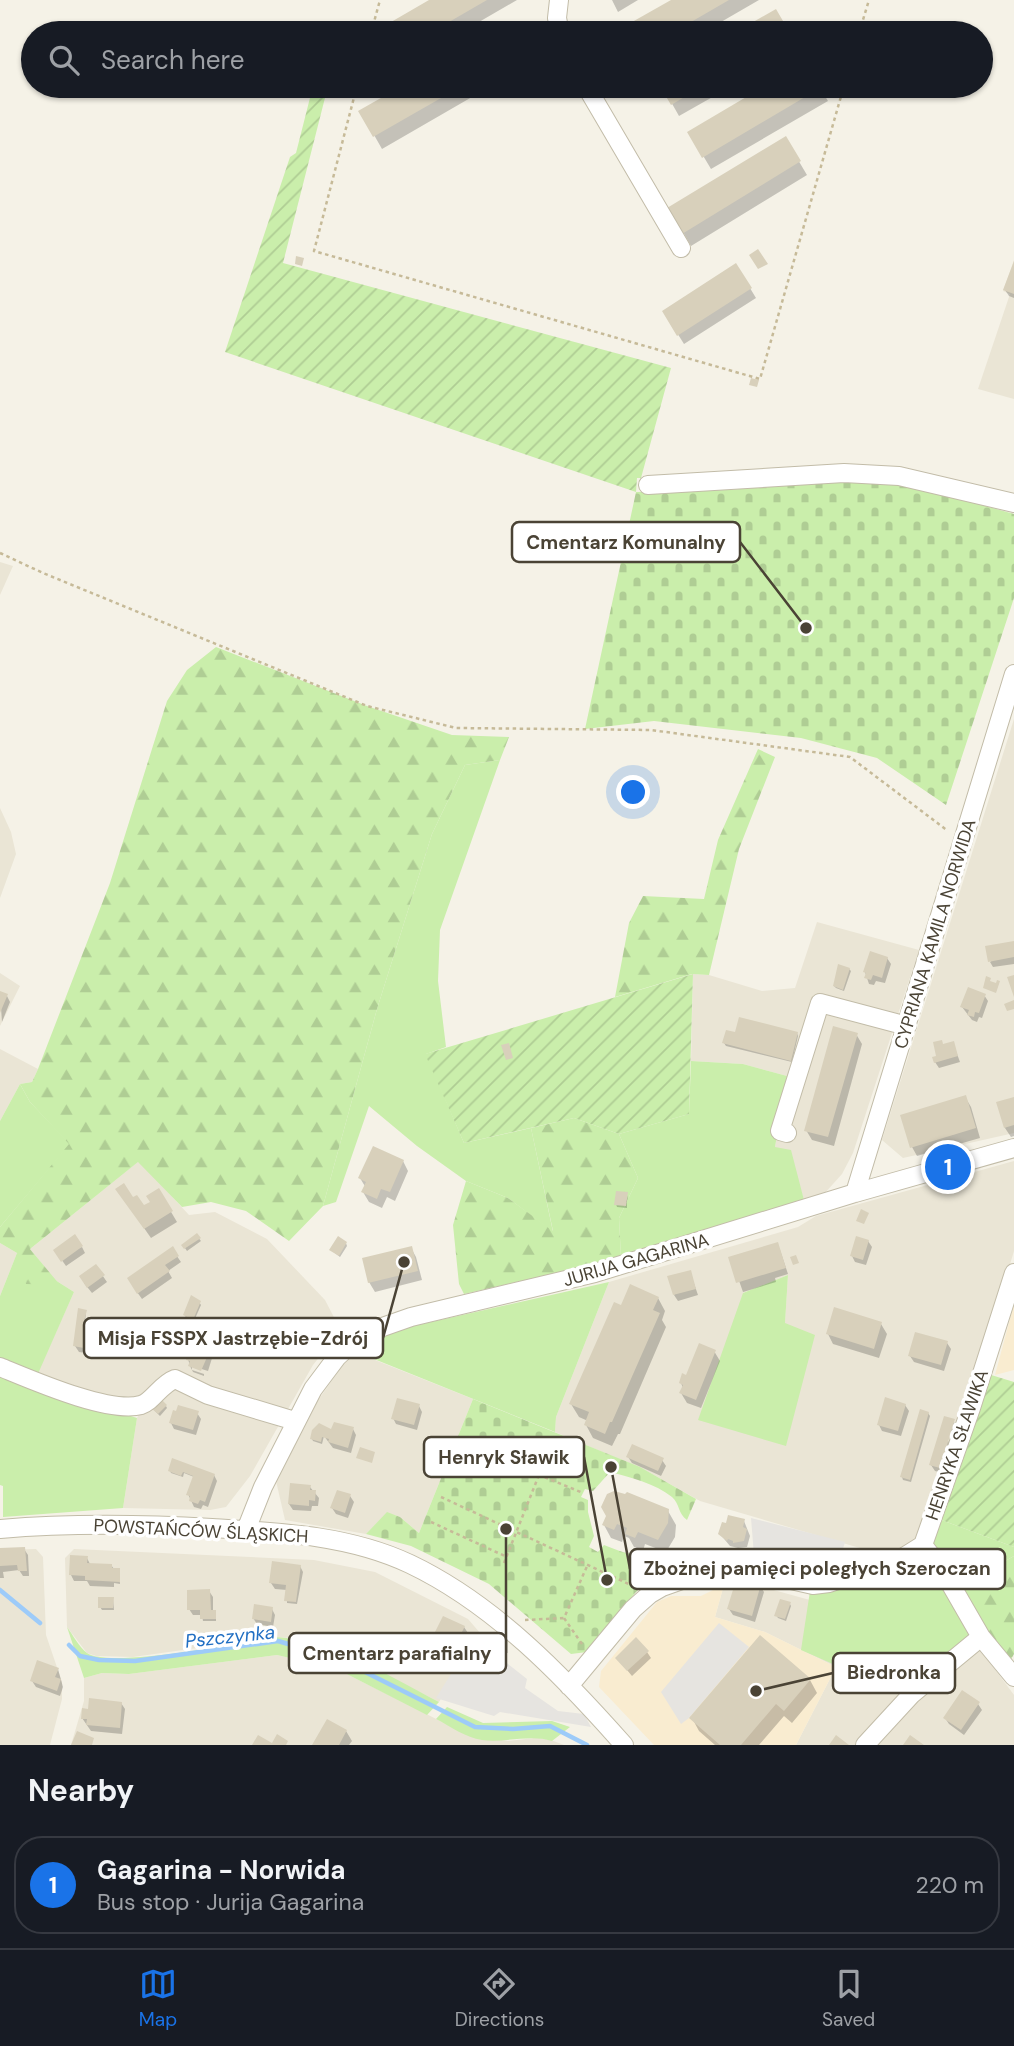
<!DOCTYPE html>
<html lang="en">
<head>
<meta charset="utf-8">
<style>
	body { margin:0; font-family:"DM Sans",sans-serif; background:#242831; color:#f1f3f6 }
	.you { position:absolute; left:634px; top:793px; width:24px; height:24px; margin:-18px; border:5px solid #fff; border-radius:50%; background:#1a73e8; box-shadow:0 0 0 10px #1a73e833 }
	.badge { display:grid; place-items:center; width:46px; height:46px; border-radius:50%; background:#1a73e8; color:#fff; font-size:23px; font-weight:700 }
	.pin { position:absolute; translate:-50% -50%; border:4px solid #fff; box-shadow:0 2px 7px #0006 }
	.list { margin:0; padding:0; list-style:none }
	h2 { display:flex; justify-content:space-between; align-items:center; height:91px; margin:0; padding:0 28px; font-size:30px }
	h2 small { font-size:23px; font-weight:400; color:#9ea1a6 }
	.list li { display:grid; grid-template-columns:46px 1fr auto; gap:21px; align-items:center; box-sizing:border-box; height:98px; margin:0 14px 14px; padding:0 14px; border:2px solid #363941; border-radius:28px }
	.list b { display:block; font-size:26px; white-space:nowrap }
	.list p { margin:0; font-size:23px; white-space:nowrap; color:#9ea1a6 }
	.list em { font-size:23px; font-style:normal; color:#9ea1a6 }
	.icon { flex:none; width:38px; height:38px; fill:none; stroke:currentColor; stroke-width:2; stroke-linecap:round; stroke-linejoin:round }
	.map { position:relative; flex:none; width:1014px; height:1745px; overflow:hidden }
	.search { position:absolute; background:#171b24; box-shadow:0 2px 5px #0004; left:21px; right:21px; top:21px; height:77px; display:flex; align-items:center; gap:18px; box-sizing:border-box; padding:0 24px; border-radius:38px; color:#9ea1a6; font-size:26px }
	.sheet { height:203px; background:#171b24 }
	nav { display:flex; justify-content:space-around; align-items:center; box-sizing:border-box; height:98px; border-top:2px solid #363941; background:#171b24; font-size:19px; color:#9ea1a6 }
	nav a { display:grid; justify-items:center; gap:4px }
	nav .on { color:#1a73e8 }
	.map>svg:first-child { display:block }
</style>
</head>
<body>
<div class="map">
<svg width="1014" height="1745" viewBox="0 0 1014 1745">
	<defs>
		<pattern id="forest-firs" width="22" height="20" patternUnits="userSpaceOnUse" patternTransform="scale(1.75)"><rect width="22" height="20" fill="#caeeab"/><path d="M5 1l3.5 6h-7zM16 11l3.5 6h-7z" fill="#afcd94"/></pattern>
		<pattern id="cemetery-stones" width="16" height="16" patternUnits="userSpaceOnUse" patternTransform="scale(1.75)"><rect width="16" height="16" fill="#caeeab"/><path d="M2 7V4a2 2 0 0 1 4 0v3zM10 15v-3a2 2 0 0 1 4 0v3z" fill="#afcd94"/></pattern>
		<pattern id="garden-furrows" width="10" height="10" patternUnits="userSpaceOnUse" patternTransform="scale(1.75)"><rect width="10" height="10" fill="#caeeab"/><path d="M-1 1l2-2M0 10L10 0M9 11l2-2" fill="none" stroke="#afcd94"/></pattern>
	</defs>
	<rect width="100%" height="100%" fill="#f5f2e7"/>
	<path fill="#eae5d5" fill-rule="evenodd" d="M1014,260V399L978,389L1010,294L1003,291Z
		M0,562L13,566L0,595Z
		M1014,719V1133L903,1158L882,1140Z
		M0,808L11,832L16,854L0,898Z
		M817,922L919,950L853,1153L842,1174L824,1194L804,1200L799,1184L775,1147L787,1076L743,1064L691,1061L693,974L709,975L762,991L795,988Z
		M0,973L20,986L0,1026Z
		M0,1049L38,1069L32,1082L20,1084L0,1121Z
		M139,1161L189,1215L215,1212L267,1239L325,1300L339,1327L333,1340L313,1365L250,1476L226,1507L210,1510L123,1508L137,1418L144,1405L34,1381L74,1292L55,1280L30,1249Z
		M1014,1161V1251L977,1374L915,1544L887,1556L700,1501L645,1470L555,1432L556,1417L609,1282L798,1227L816,1216ZM788,1275L785,1323L743,1293Z
		M0,1243L17,1253L0,1296Z
		M375,1340V1360L473,1399L419,1533L400,1517L387,1513L366,1534L285,1520L276,1481L307,1416L345,1362Z
		M36,1549L43,1557L46,1635L62,1682V1699L50,1745H0V1550Z
		M74,1549L314,1560L375,1572L468,1619L481,1634L439,1702L342,1653L291,1638L276,1637L133,1657L96,1656L87,1653L67,1627L65,1558Z
		M734,1579L817,1602L971,1637L1014,1695V1745H796L836,1667L765,1632L715,1617L725,1581Z
		M277,1655L337,1669L468,1735L508,1741L543,1737L564,1745H71L84,1701V1678L102,1673L129,1674Z"/>
	<path fill="#f9ecd0" d="M1014,1304V1370L995,1375Z
		M725,1581L715,1617L765,1632L836,1667L796,1745H654L599,1687L601,1671L657,1602L671,1596H701L717,1588Z"/>
	<path fill="#caeeab" d="M500,760L440,930L438,981L446,1047L426,1054L464,1143L531,1128L553,1232L508,1198L466,1181L417,1146L369,1106L336,1202L323,1206L377,1009L432,834L465,765Z
		M691,1061L743,1064L787,1076L775,1147L791,1150L804,1200L621,1258L619,1218L638,1178L619,1134L689,1114Z
		M20,1084L30,1102L70,1144L0,1227V1121Z
		M17,1253L59,1285L55,1280L74,1292L37,1376L0,1360V1296Z
		M788,1275L785,1323L815,1335L786,1446L698,1420L743,1293Z
		M609,1282L556,1417L555,1432L374,1359L375,1340L400,1329Z
		M0,1374L137,1418L123,1508L3,1517V1486L0,1485Z
		M936,1518L1014,1547V1556L979,1576L965,1591L944,1555L930,1541Z
		M925,1561L957,1601L971,1637L901,1694L801,1650L810,1591L905,1564Z
		M67,1627C73,1635 79,1647 87,1653C109,1669 245,1642 276,1637C334,1640 388,1676 439,1702L427,1715L337,1669L277,1655L129,1674L102,1673L84,1678Z
		M447,1707L483,1723L552,1721L570,1727L552,1741C530,1734 505,1743 482,1740C466,1738 450,1726 436,1719Z"/>
	<path fill="url(#forest-firs)" d="M216,647L367,706L452,735L509,737L500,760L465,765L432,834L377,1009L323,1206L289,1241L246,1211L211,1202L182,1207L138,1162L30,1249L60,1285L26,1284L17,1253L0,1243V1227L69,1144L30,1102L20,1084L32,1082L38,1069L110,883L167,701L187,670Z
		M758,749L775,757L739,849L709,975L692,974L615,997L629,923L643,896L704,899L718,840Z
		M574,1118L619,1134L638,1178L619,1218L621,1258L464,1294L459,1284L453,1225L466,1181L508,1198L553,1231L531,1128Z
		M1014,1556V1654L1010,1661L988,1635L965,1591L979,1576Z"/>
	<path fill="url(#cemetery-stones)" d="M848,481L892,484L932,491L1014,514V598L946,805L877,758L801,738L654,721L585,729L636,492L727,490Z
		M473,1399L640,1467L696,1499L687,1520C678,1514 680,1504 672,1497C656,1484 630,1477 610,1472L593,1491L585,1489L581,1497L588,1500V1512L594,1536L589,1547L598,1552L604,1545C615,1549 627,1555 638,1554C650,1553 652,1548 666,1549L672,1555L658,1577L644,1584L635,1593L587,1652L571,1654L489,1584L411,1546L366,1534L387,1512L400,1517L419,1533Z"/>
	<path fill="url(#garden-furrows)" d="M313,86H328L283,263L671,368L641,478H637L636,492L225,352L290,157L296,153Z
		M693,974L689,1114L619,1134L574,1118L464,1143L425,1054Z
		M988,1374L1014,1382V1547L936,1518Z"/>
	<path fill="#e6e4e0" d="M751,1518L845,1542L840,1559L817,1570L754,1555Z
		M719,1623L749,1647L689,1718L681,1724L661,1692Z
		M474,1637L527,1679L525,1688L558,1711L584,1714L591,1727L500,1712L494,1716L436,1698Z"/>
	<path fill="#0003" d="M432,0H517L460,33H383L381,30Z
		M612,0H638L618,12Z
		M674,0H759L702,33H631L627,27Z
		M406,86H491L382,149L361,112Z
		M662,86H732L679,116Z
		M769,86H819L828,101L711,169L689,132Z
		M785,138L807,175L691,246L670,209Z
		M736,265L756,298L684,344L664,312Z
		M1014,265V298L1009,296L1005,290Z
		M1014,944V964L993,967L990,962Z
		M887,958L891,964L885,983L876,981L874,985L869,984L865,972Z
		M849,969L851,971L844,991L836,988L834,986Z
		M0,993L7,996L10,1002L2,1022Z
		M984,995L988,1001L982,1018L979,1017L977,1022L972,1020L962,1007Z
		M797,1033L798,1036L792,1062L726,1046L724,1043Z
		M856,1034L862,1044L834,1146L812,1140L806,1130Z
		M953,1043L960,1062L939,1068L935,1062L944,1046Z
		M965,1097L971,1107L980,1138L917,1156L912,1147Z
		M1014,1099V1136L1011,1137L1005,1128Z
		M403,1161L408,1171L395,1201L387,1197L382,1208L369,1202L363,1192L366,1188L360,1178Z
		M158,1190L177,1222L151,1238L123,1198L143,1208L152,1202Z
		M627,1194V1208L617,1207L616,1204Z
		M197,1236L201,1241L187,1251L183,1245Z
		M868,1241L872,1247L866,1265L855,1262L852,1256Z
		M346,1243L347,1246L340,1257L331,1250Z
		M82,1247L85,1253L66,1266L59,1256Z
		M411,1248L416,1257L422,1280L375,1292L369,1282Z
		M172,1249L181,1262L168,1271L172,1278L142,1299L132,1285Z
		M780,1250L788,1274L775,1278L776,1282L743,1292L731,1258Z
		M96,1266L107,1282L92,1293L84,1283Z
		M690,1272L698,1295L678,1301L674,1295Z
		M658,1298L665,1311L662,1320L666,1327L620,1434H618L612,1446L593,1438L586,1425L588,1421L579,1417L571,1404L622,1308Z
		M199,1302L201,1305L194,1321L186,1318L185,1315Z
		M86,1312L85,1323H89L90,1328L98,1330L102,1336L98,1355L79,1352L75,1346Z
		M881,1324L887,1334L879,1358L833,1344L828,1334Z
		M947,1343L951,1349L944,1371L914,1362L910,1356Z
		M210,1349L213,1355L208,1371L192,1366V1370L204,1374V1376L193,1372L190,1366L188,1359Z
		M714,1351L720,1361L701,1408L687,1403L681,1393L683,1388L681,1383Z
		M905,1405L909,1411L901,1436L882,1431L879,1425Z
		M166,1406L167,1408L160,1416L154,1410Z
		M419,1406L422,1412L417,1430L396,1424L393,1418Z
		M197,1413L201,1419L196,1435L174,1429L171,1423Z
		M928,1413L930,1416L911,1482L903,1480L902,1477Z
		M945,1418L955,1423L951,1438L946,1430L943,1432L951,1446L943,1473L935,1471L931,1465Z
		M327,1429H353L356,1435L351,1453L333,1448L324,1436L322,1444L313,1441L312,1439Z
		M628,1457L662,1460L666,1466L661,1476L632,1463Z
		M173,1460L214,1475L217,1481L208,1507L203,1505L201,1509L194,1507L188,1494L194,1477L184,1473L183,1477L171,1473L170,1471Z
		M310,1487L319,1498L318,1506H312L311,1511L293,1510L289,1504Z
		M350,1496L354,1502L348,1518L336,1514L332,1508Z
		M668,1511L676,1525L675,1537L666,1552L645,1544L643,1551L634,1547L629,1538L624,1536L622,1542L611,1538L604,1525Z
		M744,1521L750,1536L747,1547L738,1548L730,1546L720,1534Z
		M24,1549L28,1555L29,1576H23L19,1570L3,1572L4,1578H0V1550Z
		M87,1558L90,1564L111,1565L114,1569L119,1570L120,1584L114,1583V1587L90,1586L87,1581H74L71,1575Z
		M300,1566L303,1572L297,1604L287,1603V1590L275,1589L271,1583Z
		M760,1586L764,1592L755,1622L733,1615L729,1609Z
		M209,1591L213,1597V1611L216,1614V1621H203L202,1615H193L189,1609Z
		M113,1599L114,1610H102L100,1607Z
		M790,1604L791,1606L786,1621L778,1618L776,1615Z
		M272,1609L275,1615L273,1627L257,1624L253,1618Z
		M464,1627L468,1633L465,1638L468,1644L466,1647L462,1645L453,1668L443,1663L440,1657L445,1647L444,1642L439,1640L436,1634Z
		M647,1652L651,1658L632,1676L617,1658Z
		M58,1669L63,1687L60,1696L36,1687L32,1681Z
		M810,1680L817,1693L792,1723L784,1716L759,1745H715L699,1731L692,1718Z
		M121,1703L125,1709L122,1734L91,1731L82,1718Z
		M978,1704L982,1710L964,1735L949,1724L945,1718Z
		M346,1731L352,1741L349,1745H314Z"/>
	<g fill="none" stroke-linecap="round" stroke-linejoin="round">
		<path stroke="#9dcbf9" stroke-width="4.5" d="M0,1590L40,1623
			M69,1645L80,1656L99,1660L135,1661L278,1641L339,1659L475,1727L513,1729L550,1726L587,1745"/>
	</g>
	<path fill="#d8d0bb" d="M429,0H487L430,33H381L379,29Z
		M671,0H729L672,33H629L625,26Z
		M776,9L790,33H734Z
		M402,86H462L373,137L358,111Z
		M660,86H703L671,105Z
		M765,86L822,87L702,158L687,132Z
		M786,136L801,161L682,234L667,208Z
		M758,249L768,264L758,269L749,255Z
		M296,256L304,258L302,266L295,264Z
		M1014,261V294L1003,290Z
		M736,263L752,288L677,336L662,311Z
		M751,378L759,380L757,387L749,385Z
		M1014,941V957L988,962L985,946Z
		M870,951L888,957L882,978L873,975L871,980L864,978L866,973L863,972Z
		M838,964L850,968L843,990L833,986Z
		M1014,975V997L1007,977Z
		M986,976L991,978L990,981L996,983L997,980L1000,981L996,993L983,988Z
		M968,987L986,994L979,1013L975,1012L974,1017L967,1015L969,1010L960,1007Z
		M0,991L8,994L0,1013Z
		M1014,1000V1009L1007,1011L1004,1004Z
		M739,1017L798,1032L791,1061L722,1043L726,1030L735,1032Z
		M833,1026L858,1033L828,1137L804,1131Z
		M942,1040L943,1044L954,1041L958,1056L934,1063L932,1057L936,1056L933,1042Z
		M509,1043L513,1058L506,1060L501,1045Z
		M966,1095L976,1128L910,1148L900,1115Z
		M1014,1097V1125L1004,1128L996,1102Z
		M373,1146L404,1160L390,1192L381,1189L377,1199L361,1192L366,1182L358,1178Z
		M124,1183L133,1197L137,1195L144,1205L150,1202L146,1196L159,1188L173,1211L144,1229L115,1189Z
		M616,1191L628,1192L626,1206L614,1205Z
		M861,1209L869,1213L864,1224L856,1221Z
		M197,1233L201,1238L184,1249L181,1245Z
		M75,1234L83,1246L61,1262L53,1250Z
		M338,1236L347,1242L339,1256L329,1250Z
		M856,1236L869,1240L863,1260L850,1256Z
		M778,1242L786,1268L736,1283L728,1257Z
		M173,1246L179,1256L165,1265L170,1271L137,1294L127,1278Z
		M412,1246L418,1271L368,1283L362,1258Z
		M796,1255L799,1263L793,1265L790,1257Z
		M96,1264L105,1275L87,1288L79,1276Z
		M691,1270L696,1289L673,1295L667,1276Z
		M630,1284L659,1297L653,1310L660,1313L612,1422H610L605,1434L584,1425L589,1412L569,1404L614,1302L621,1305Z
		M191,1295L201,1301L193,1320L183,1315Z
		M834,1307L882,1322L874,1349L826,1334Z
		M78,1308L87,1310L84,1321L91,1322L90,1326L99,1329L95,1350L73,1346Z
		M915,1332L948,1341L941,1365L908,1356Z
		M193,1339L211,1348L201,1371L188,1366L190,1361L186,1360Z
		M699,1343L716,1350L696,1400L679,1393L683,1385L679,1383L682,1373L686,1375Z
		M885,1397L906,1404L898,1431L877,1425Z
		M160,1398L167,1405L158,1414L151,1408Z
		M397,1398L420,1404L414,1425L391,1419Z
		M178,1405L199,1411L193,1430L169,1423L173,1410L176,1411Z
		M920,1409L929,1412L910,1480L900,1477Z
		M944,1416L955,1419L940,1468L929,1465Z
		M334,1422L354,1427L348,1448L328,1442L329,1439L322,1437L321,1442L310,1439L312,1430L319,1423L331,1429Z
		M632,1444L664,1458L658,1471L626,1457Z
		M360,1447L375,1452L372,1463L356,1458Z
		M172,1458L215,1474L205,1502L200,1500L198,1504L189,1501L190,1496L186,1495L193,1476L183,1472L181,1476L168,1471Z
		M290,1483L311,1485L310,1490H316L315,1501L309,1500V1506L288,1504Z
		M337,1490L351,1494L345,1513L330,1508Z
		M614,1491L625,1494L627,1492L669,1509L668,1523L658,1540L638,1532L635,1538L625,1534L627,1528L617,1524L614,1530L602,1525L606,1516L601,1507L607,1494Z
		M728,1515L745,1519L743,1527L747,1529L744,1541L733,1543V1541L728,1539L727,1541L718,1534L722,1522L726,1523Z
		M25,1547L27,1571H18L17,1565L0,1566V1548Z
		M70,1555L88,1556L87,1563L112,1564V1568H120V1582L85,1580V1576L69,1575Z
		M272,1561L301,1565L296,1602L284,1601L286,1585L269,1583Z
		M737,1577L761,1584L752,1616L727,1609Z
		M210,1589L211,1610H216V1619H200V1610H187V1590Z
		M98,1597H114L113,1608H98Z
		M780,1599L791,1602L785,1619L774,1616Z
		M254,1604L273,1607L271,1622L252,1619Z
		M443,1616L465,1626L461,1634L466,1636L463,1642L459,1640L457,1644L459,1645L450,1663L438,1657L444,1645L441,1644L444,1639L434,1634Z
		M760,1635L811,1679L784,1711L776,1704L741,1745H720L689,1718Z
		M636,1637L649,1651L627,1671L615,1658Z
		M37,1660L59,1668L55,1677L61,1679L57,1691L30,1681Z
		M962,1690L980,1702L961,1730L943,1718Z
		M89,1698L122,1702L120,1728L86,1725L87,1719H81L82,1708L88,1709Z
		M327,1719L347,1730L339,1745H312Z
		M77,1731L94,1738L92,1745H71Z
		M277,1734L288,1741L286,1745H252L258,1735L272,1743Z
		M836,1735L849,1745H829Z
		M910,1735L924,1745H903Z"/>
	<g fill="none" stroke-linecap="round" stroke-linejoin="round">
		<g stroke="#c2bca8" stroke-width="20">
			<path id="minor" d="M559,0L557,18L560,33
				M586,86L681,248
				M648,485L844,473L899,476L1014,503
				M787,1133L780,1131L820,1003L907,1026
				M855,1193L1014,674
				M0,1367C32,1380 109,1414 141,1405C152,1402 161,1384 175,1379L208,1395L295,1421
				M0,1529C71,1523 141,1524 212,1528C279,1532 349,1535 410,1564C494,1604 563,1676 624,1745
				M246,1530L263,1487L313,1389L337,1357L349,1346L374,1330L411,1317L595,1273L855,1193L1014,1148
				M923,1545L943,1571L981,1637L1014,1677
				M569,1686L633,1609L650,1594L662,1587L710,1570L729,1566L813,1585L829,1583L899,1560L923,1545L971,1408L1014,1273
				M865,1745L912,1694L981,1637"/>
		</g>
		<path stroke="#c6ba98" stroke-width="2.5" stroke-dasharray="3.5 3.5" stroke-linecap="butt" d="M371,33L380,0
			M859,33L869,0
			M357,86L314,251L760,379L844,86
			M0,553L43,573L367,706L456,728L651,730L850,757L948,831
			M493,1456L583,1493
			M441,1497L633,1586
			M431,1522L507,1557
			M504,1563L554,1437
			M525,1620L564,1618
			M582,1644L564,1618L588,1564"/>
		<use href="#minor" stroke="#fff" stroke-width="18"/>
	</g>
	<g text-anchor="middle" stroke-width="7" stroke-linejoin="round" paint-order="stroke">
		<g font-size="18" fill="#4a4335" stroke="#fff">
			<text transform="translate(935 934) rotate(-73)" y="6">CYPRIANA KAMILA NORWIDA</text>
			<text transform="translate(636 1260) rotate(-16)" y="6">JURIJA GAGARINA</text>
			<text transform="translate(957 1445) rotate(-71)" y="6">HENRYKA SŁAWIKA</text>
			<text transform="translate(201 1531) rotate(3)" y="6">POWSTAŃCÓW ŚLĄSKICH</text>
		</g>
		<g font-size="19" font-style="italic" fill="#216fc3" stroke="#fff">
			<text transform="translate(230 1636) rotate(-6)" y="7">Pszczynka</text>
		</g>
	</g>
	<path fill="none" stroke="#4a4335" stroke-width="2.5" d="M806 628L740 542M404 1262L383 1338M607 1580L584 1457M611 1467L630 1569M506 1529L506 1653M756 1691L833 1673"/>
	<g fill="#4a4335" stroke="#fff" stroke-width="2.5">
		<circle cx="806" cy="628" r="7"/>
		<circle cx="404" cy="1262" r="7"/>
		<circle cx="607" cy="1580" r="7"/>
		<circle cx="611" cy="1467" r="7"/>
		<circle cx="506" cy="1529" r="7"/>
		<circle cx="756" cy="1691" r="7"/>
	</g>
	<g fill="#fff" stroke="#4a4335" stroke-width="2.5">
		<rect x="512" y="522" width="228" height="40" rx="7"/>
		<rect x="84" y="1318" width="299" height="40" rx="7"/>
		<rect x="424" y="1437" width="160" height="40" rx="7"/>
		<rect x="630" y="1549" width="375" height="40" rx="7"/>
		<rect x="289" y="1633" width="217" height="40" rx="7"/>
		<rect x="833" y="1653" width="122" height="40" rx="7"/>
	</g>
	<g font-size="19" text-anchor="middle" font-weight="bold" fill="#4a4335">
		<text x="626" y="549">Cmentarz Komunalny</text>
		<text x="233" y="1345">Misja FSSPX Jastrzębie-Zdrój</text>
		<text x="504" y="1464">Henryk Sławik</text>
		<text x="817" y="1575">Zbożnej pamięci poległych Szeroczan</text>
		<text x="397" y="1660">Cmentarz parafialny</text>
		<text x="894" y="1679">Biedronka</text>
	</g>
</svg>
<div class="you"></div>
<div class="pin badge" style="left:948px;top:1167px">1</div>
<div class="search"><svg class="icon" aria-label="search" viewBox="0 0 24 24"><circle cx="10" cy="10" r="6"/><path d="M15 15l6 6"/></svg>Search here</div>
</div>
<section class="sheet">
<h2>Nearby<small></small></h2>
<ul class="list">
<li><span class="badge">1</span><div><b>Gagarina - Norwida</b><p>Bus stop · Jurija Gagarina</p></div><em>220 m</em></li>
</ul>
</section>
<nav>
<a class="on"><svg class="icon" aria-label="map" viewBox="0 0 24 24"><path d="M3 6l6-2 6 2 6-2v14l-6 2-6-2-6 2zM9 4v14M15 6v14"/></svg>Map</a>
<a><svg class="icon" aria-label="directions" viewBox="0 0 24 24"><path d="M12 3l9 9-9 9-9-9zM9 14v-3h6M13 9l2 2-2 2"/></svg>Directions</a>
<a><svg class="icon" aria-label="saved" viewBox="0 0 24 24"><path d="M7 4h10v16l-5-4-5 4z"/></svg>Saved</a>
</nav>
</body>
</html>
